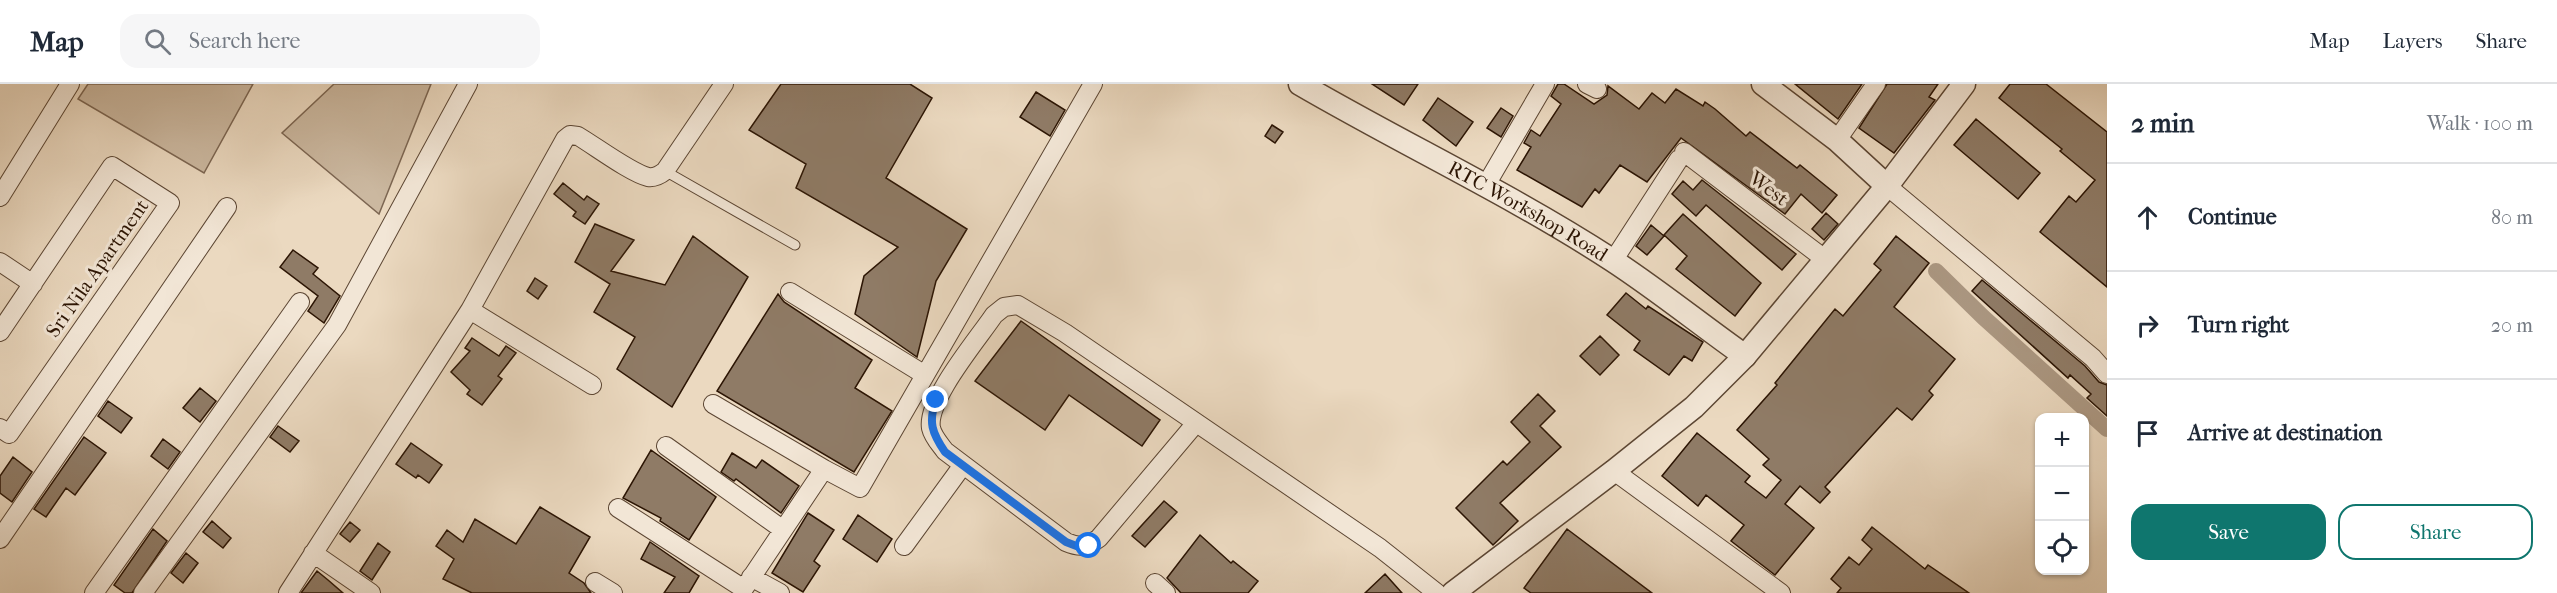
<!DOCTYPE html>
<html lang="en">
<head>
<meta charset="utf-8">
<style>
	body { margin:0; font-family:"IM FELL French Canon",serif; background:#f6f6f7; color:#1f2937 }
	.controls { position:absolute; right:18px; bottom:18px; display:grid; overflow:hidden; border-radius:12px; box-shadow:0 2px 4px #0004 }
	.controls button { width:54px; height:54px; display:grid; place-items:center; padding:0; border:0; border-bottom:2px solid #e0e1e3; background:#fff; color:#1f2937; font:30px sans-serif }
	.stop { position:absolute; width:18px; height:18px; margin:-14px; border:4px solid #1a73e8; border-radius:50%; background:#fff }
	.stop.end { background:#1a73e8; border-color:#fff; box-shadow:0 2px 6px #0008 }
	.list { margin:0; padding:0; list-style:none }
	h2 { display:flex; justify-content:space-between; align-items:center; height:78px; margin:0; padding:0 24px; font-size:26px }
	h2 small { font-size:20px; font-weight:400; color:#747a83 }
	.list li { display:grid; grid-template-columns:39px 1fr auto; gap:18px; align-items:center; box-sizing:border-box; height:108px; padding:0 24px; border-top:2px solid #e0e1e3 }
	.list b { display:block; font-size:22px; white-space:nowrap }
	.list em { font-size:20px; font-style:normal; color:#747a83 }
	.actions { display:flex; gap:12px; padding:18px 24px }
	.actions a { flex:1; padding:14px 0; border:2px solid #0f766e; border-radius:18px; text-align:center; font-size:21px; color:#0f766e }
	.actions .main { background:#0f766e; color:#fff }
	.icon { flex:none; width:33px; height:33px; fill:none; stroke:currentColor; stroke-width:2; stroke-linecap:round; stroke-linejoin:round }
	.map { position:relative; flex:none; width:2107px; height:509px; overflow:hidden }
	header { display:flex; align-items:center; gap:36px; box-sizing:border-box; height:84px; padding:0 30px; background:#fff; border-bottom:2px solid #e0e1e3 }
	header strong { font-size:28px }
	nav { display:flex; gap:33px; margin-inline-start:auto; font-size:21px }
	.search { width:420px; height:54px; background:#f6f6f7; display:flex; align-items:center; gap:15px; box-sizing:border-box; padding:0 21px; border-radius:18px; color:#747a83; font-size:22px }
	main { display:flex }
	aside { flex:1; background:#fff }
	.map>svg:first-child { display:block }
</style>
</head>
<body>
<header>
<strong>Map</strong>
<div class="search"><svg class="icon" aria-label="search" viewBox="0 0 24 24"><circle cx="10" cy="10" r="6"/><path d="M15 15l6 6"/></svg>Search here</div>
<nav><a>Map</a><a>Layers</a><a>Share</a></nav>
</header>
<main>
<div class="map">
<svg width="2107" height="509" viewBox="0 0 2107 509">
	<rect width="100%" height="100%" fill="#ebd9c0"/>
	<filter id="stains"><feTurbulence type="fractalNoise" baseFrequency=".00333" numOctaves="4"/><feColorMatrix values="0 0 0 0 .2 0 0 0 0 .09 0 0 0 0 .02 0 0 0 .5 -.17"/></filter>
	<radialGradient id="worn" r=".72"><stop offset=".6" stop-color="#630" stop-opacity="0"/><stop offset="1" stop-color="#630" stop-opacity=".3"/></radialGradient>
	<path fill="#cbb8a0" stroke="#7c6652" stroke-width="1.5" d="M88,0H253L204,89L78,15Z
		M334,0H431L379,130L282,49Z"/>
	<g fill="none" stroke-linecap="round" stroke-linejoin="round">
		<path stroke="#aa9680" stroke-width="16" d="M1936,187L1983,233L2107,345"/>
	</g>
	<path fill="#8f7b66" stroke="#2c1504" stroke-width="1.5" d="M781,0H910L932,14L886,94L967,145L936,197L917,273L855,230L864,192L898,163L796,104L806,80L749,46Z
		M1372,0H1418L1404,21Z
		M1558,0H1564L1594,20L1607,11L1608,2L1639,25L1652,9L1665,19L1676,5L1703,22L1705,18L1715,25L1746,52L1750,48L1797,84L1800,81L1837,111L1822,129L1801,110L1785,130L1681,54L1647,98L1620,81L1599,109L1595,105L1582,123L1517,86L1531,63L1524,59L1531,46L1540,52L1561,20L1551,12Z
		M1795,0H1862L1838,35Z
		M1887,0H1938L1929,13L1935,16L1894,69L1859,44Z
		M2010,0H2046L2107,48V203L2040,148L2069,112L2076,118L2095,96L2060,67L2062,65L1999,14Z
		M1036,8L1065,26L1050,52L1020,33Z
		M1438,14L1473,38L1456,62L1423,36Z
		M1501,24L1513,32L1501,53L1487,44Z
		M1976,35L2040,89L2018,115L1954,61Z
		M1272,41L1283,48L1275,59L1265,52Z
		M1702,96L1796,170L1782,186L1706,121L1696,132L1672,110L1683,97L1693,106Z
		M563,99L584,116L587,112L599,120L585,140L573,132L576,128L554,110Z
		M1826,129L1838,140L1824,156L1812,145Z
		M1683,130L1761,199L1735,232L1676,185L1687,172L1664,151Z
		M595,140L634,156L611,187L665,201L693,152L748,193L672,323L617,285L635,253L594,228L610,200L575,178Z
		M1651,141L1664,152L1647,171L1636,162Z
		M1896,152L1929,179L1894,223L1955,275L1929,307L1933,311L1912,336L1897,324L1825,403L1830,408L1820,419L1800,402L1785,420L1814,444L1775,491L1731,457L1744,441L1706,411L1698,422L1662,392L1697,349L1750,392L1745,398L1766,414L1781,396L1763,381L1769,375L1737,346L1777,301L1775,299L1835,225L1843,232L1881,186L1874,180Z
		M293,166L318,184L313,190L340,212L324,239L308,227L318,212L280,183Z
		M535,194L547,202L538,215L527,207Z
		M1982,196L2085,282L2099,298L2107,301V332L2087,314L2091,310L2070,291L2068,294L1972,207Z
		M1626,209L1646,225L1648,222L1703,258L1692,277L1684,272L1669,291L1634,266L1640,257L1607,231Z
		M778,210L784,218L872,276L855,304L892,327L854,388L717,307Z
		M1021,237L1160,336L1142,362L1069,311L1045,346L975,297Z
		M1600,252L1619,271L1600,291L1580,272Z
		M472,254L499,272L506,262L516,269L498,292L502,295L482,321L467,310L470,306L451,288L470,267L465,264Z
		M200,304L216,317L200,338L183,324Z
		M1538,310L1555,327L1540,342L1561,363L1500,419L1518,437L1493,461L1456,424L1503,377L1507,381L1530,358L1511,338Z
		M108,317L132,334L121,349L98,332Z
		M278,342L299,357L290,368L270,353Z
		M84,353L106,369L75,411L66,404L46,433L34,425Z
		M163,355L180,368L168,385L151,372Z
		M411,359L442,381L429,399L418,391L416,394L396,380Z
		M651,366L716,413L689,456L660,437L661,434L623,414Z
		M732,369L756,384L762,376L799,402L781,429L736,395L734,397L721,388Z
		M13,373L32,388L12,418L0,409V392Z
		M1164,417L1177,428L1145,463L1132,452Z
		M540,423L590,453L569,489L584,499L591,509H472L443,495L454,475L436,462L447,446L463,458L475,435L516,460Z
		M808,429L834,446L814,477L820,482L803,508L772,489Z
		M858,431L892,455L877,478L843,455Z
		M212,437L231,454L223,464L203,448Z
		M350,438L360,446L350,458L340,450Z
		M1872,443L1925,485L1928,481L1969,509H1837L1841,504L1831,495L1849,473L1859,481L1872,465L1862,456Z
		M153,445L167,457L132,509H125L114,501Z
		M1567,445L1652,509H1531L1524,504Z
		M1200,451L1231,479L1233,477L1258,497L1248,509H1181L1167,494Z
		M650,458L699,492L689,509H664L675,493L641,475Z
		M378,459L390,468L372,496L360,487Z
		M186,469L198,479L183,499L171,489Z
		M317,487L328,496L343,509H301Z
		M1385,490L1402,509H1365Z"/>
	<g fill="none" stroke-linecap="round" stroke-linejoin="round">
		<g stroke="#5c4633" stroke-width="11">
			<path id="service" d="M665,87L795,161"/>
		</g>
		<g stroke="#5c4633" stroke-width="20">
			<path id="minor" d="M1587,0L1597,5
				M1837,56L1876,0
				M1684,68L1826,176
				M1486,101L1545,0
				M1887,102L2093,274L2107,290
				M0,113L70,0
				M1613,177L1679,75
				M0,178L33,200
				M790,208L925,291
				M0,248L112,82L170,119L9,350L0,344
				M592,301L470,226L565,55L570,51L578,52C595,62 631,89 648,93C655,94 660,91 665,87L724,0
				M713,320L824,385
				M1196,339L1099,454C1087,463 1080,464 1066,458L945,367C940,360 933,353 931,344C926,316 978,255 994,231L1004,223L1018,221L1065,249L1380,464L1437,509
				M666,362L782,445
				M1614,387L1781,509
				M618,424L744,505
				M0,455L227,123
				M904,462L963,381
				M313,469L371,509
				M751,493L780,509
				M595,498L613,509
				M1155,499L1166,509
				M94,509L300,218
				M143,509L337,241L468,0
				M288,509L470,226
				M741,509L824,385L860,404L1093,0"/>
		</g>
		<g stroke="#5c4633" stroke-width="25">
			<g id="tertiary">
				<path id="s1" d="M1300,0C1403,60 1512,111 1612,176C1658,206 1701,241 1745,272"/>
				<path d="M1763,0L1837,56L1887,102"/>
				<path d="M1453,509L1614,387L1694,323L1745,272L1887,102L1964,0"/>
			</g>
		</g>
		<use href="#service" stroke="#f2e6d6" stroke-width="9"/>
		<use href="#minor" stroke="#f2e6d6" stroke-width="18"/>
		<use href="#tertiary" stroke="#f2e6d6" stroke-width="22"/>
	</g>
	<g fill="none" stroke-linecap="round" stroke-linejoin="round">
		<path stroke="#1a73e8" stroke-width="8" d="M936,316C928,338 932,349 945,368L1066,458L1079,463L1089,462"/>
	</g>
	<g text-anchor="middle" stroke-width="6" stroke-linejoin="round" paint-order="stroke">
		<g font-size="20" fill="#2c1504" stroke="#f2e6d6">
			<text transform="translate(1769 104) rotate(37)" y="7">West</text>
			<text dy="7" stroke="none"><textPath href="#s1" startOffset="261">RTC Workshop Road</textPath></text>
			<text transform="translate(97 184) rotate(-55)" y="7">Sri Nila Apartment</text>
		</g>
	</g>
	<rect width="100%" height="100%" filter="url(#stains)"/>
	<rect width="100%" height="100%" fill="url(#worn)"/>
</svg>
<div class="controls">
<button>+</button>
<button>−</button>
<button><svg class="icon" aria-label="locate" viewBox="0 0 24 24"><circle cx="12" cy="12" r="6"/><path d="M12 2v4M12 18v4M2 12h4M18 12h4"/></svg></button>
</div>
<div class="stop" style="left:1089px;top:462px"></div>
<div class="stop end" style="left:936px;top:316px"></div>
</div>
<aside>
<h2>2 min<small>Walk · 100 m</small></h2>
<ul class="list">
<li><svg class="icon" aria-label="ahead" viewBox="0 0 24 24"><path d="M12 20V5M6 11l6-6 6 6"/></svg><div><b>Continue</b></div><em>80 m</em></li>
<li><svg class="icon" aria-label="right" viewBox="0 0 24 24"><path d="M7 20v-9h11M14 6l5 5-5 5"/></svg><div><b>Turn right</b></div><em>20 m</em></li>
<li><svg class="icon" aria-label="arrive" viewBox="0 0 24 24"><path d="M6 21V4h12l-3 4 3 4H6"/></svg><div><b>Arrive at destination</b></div></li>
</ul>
<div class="actions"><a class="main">Save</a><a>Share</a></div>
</aside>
</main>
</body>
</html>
